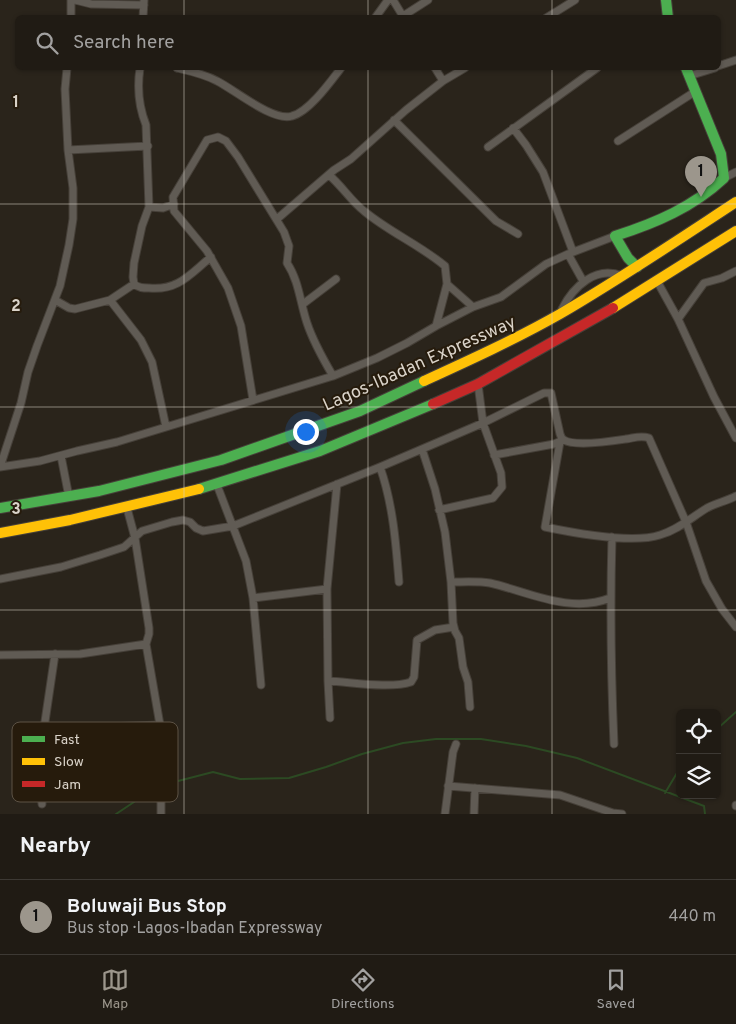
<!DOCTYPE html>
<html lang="en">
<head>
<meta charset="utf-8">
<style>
	body { margin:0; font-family:Overpass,sans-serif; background:#2d2822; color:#f1f3f6 }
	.controls { position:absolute; right:15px; bottom:15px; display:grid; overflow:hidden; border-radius:8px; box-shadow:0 1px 4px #0004 }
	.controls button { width:45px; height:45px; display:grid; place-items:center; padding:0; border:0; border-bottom:1px solid #3d3934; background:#201b14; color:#f1f3f6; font:25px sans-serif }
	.you { position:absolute; left:305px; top:431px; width:18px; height:18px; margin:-12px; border:4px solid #fff; border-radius:50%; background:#1a73e8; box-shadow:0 0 0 8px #1a73e833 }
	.badge { display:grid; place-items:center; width:32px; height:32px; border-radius:50%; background:#9c968c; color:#111; font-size:16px; font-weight:700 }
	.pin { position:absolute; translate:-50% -41px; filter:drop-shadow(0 1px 2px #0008) }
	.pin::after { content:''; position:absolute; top:26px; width:18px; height:15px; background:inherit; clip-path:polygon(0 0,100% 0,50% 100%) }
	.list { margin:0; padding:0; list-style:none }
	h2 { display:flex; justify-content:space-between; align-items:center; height:65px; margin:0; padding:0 20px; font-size:21px }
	h2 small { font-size:16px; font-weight:400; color:#a2a1a0 }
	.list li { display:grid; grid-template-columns:32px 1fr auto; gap:15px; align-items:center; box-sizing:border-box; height:75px; padding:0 20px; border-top:1px solid #3d3934 }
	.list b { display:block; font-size:19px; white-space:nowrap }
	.list p { margin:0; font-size:16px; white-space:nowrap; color:#a2a1a0 }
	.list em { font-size:16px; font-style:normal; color:#a2a1a0 }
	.icon { flex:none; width:28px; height:28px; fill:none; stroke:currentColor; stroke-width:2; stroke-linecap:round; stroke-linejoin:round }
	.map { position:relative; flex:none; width:736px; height:814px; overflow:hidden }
	.search { position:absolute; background:#201b14; box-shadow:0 1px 4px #0004; left:15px; right:15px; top:15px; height:55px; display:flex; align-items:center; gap:12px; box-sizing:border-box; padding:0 18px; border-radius:8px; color:#a2a1a0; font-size:19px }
	.sheet { height:140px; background:#201b14 }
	nav { display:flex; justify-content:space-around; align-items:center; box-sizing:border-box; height:70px; border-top:1px solid #3d3934; background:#201b14; font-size:14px; color:#a2a1a0 }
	nav a { display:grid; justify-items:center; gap:2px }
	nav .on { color:#9c968c }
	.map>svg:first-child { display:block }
</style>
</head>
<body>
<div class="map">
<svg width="736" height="814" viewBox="0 0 736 814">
	<rect width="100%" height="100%" fill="#2a241b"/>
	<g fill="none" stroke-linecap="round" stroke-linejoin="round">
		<path stroke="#2c4a23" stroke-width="2" d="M717,729L736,712
			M159,789L178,781L213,772L240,779L289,778L326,767L362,754L403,743L436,739H481L526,746L577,758L704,806L705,814
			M665,793L680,768
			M116,814L140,798L155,791"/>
		<g stroke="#464039" stroke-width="9">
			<path id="street" d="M75,0L91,4L144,5
				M393,0L404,18
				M403,16L428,0
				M71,18V0
				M143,18L144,0
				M375,18L388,0
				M546,18L575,0
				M718,66L736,60
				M177,68C190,71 204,74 217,81C235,90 273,122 292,116C309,112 331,81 341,68
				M435,68L443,81
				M689,76L715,68
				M394,120L496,221L518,234
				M513,128L526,145L543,172L573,252
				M618,141L696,91
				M488,147L597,68
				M68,150L148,146
				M329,175C342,186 351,201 364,211C389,232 420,245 445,266L447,284L436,326
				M724,178L736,172
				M149,207L163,208L174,204
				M277,219L334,170L351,159L406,110L443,81L465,68
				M568,254L583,281
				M657,281L678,319L714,397L736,438
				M134,284L133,277L134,263L142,226L149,207L146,125C138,105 137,88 140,68
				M447,284L473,307
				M55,300L69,308L75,309L110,300L134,284C139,288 143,288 149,288C178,291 190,274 211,257
				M110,300L141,340L152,362L166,427
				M303,304L336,279
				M562,309C573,287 596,265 622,276
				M678,319L704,283L722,278L736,271
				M253,400L241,326L228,288L207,251L174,211L173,197L207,140L218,137L226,141L238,157L284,232L289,246L287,263C299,281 300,302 307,323C313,341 323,359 333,376
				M560,442L545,527C574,533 632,544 660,535C678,530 692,517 707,508C716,503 727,501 736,496
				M422,449L435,489L445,532L451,582L453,623L455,631L459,638L463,667L468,682L470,707
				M494,455L554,444L563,440
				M61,456L69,497
				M0,467L40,461L77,451L117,442L333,376L377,358L407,343L436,326L473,307L501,297L546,264L568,254L615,236
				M0,467L21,403L28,372L37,346L60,286L69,245L73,219V188L68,150L65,89L67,68
				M380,467C393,504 396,544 399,582
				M217,485L246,561L253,598L261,685
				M127,508L135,538L149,628V634L146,644L160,725L157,771L152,786L155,789L159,791L161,795V814
				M439,510L493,498L502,487L501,473L483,423L478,384
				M612,537C610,606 611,675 614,744
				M0,579L61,567L100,555L124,547L142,531L172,522L183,520L190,522L196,528L203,531L233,526L380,467L483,423L544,393H551L560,434C561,437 562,439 564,440C575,447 613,441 626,439C634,438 641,435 649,438L686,522L706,581L722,609L736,627
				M451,582C464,582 478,581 490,583C529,592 570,614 610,598
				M253,598L327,589
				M0,655L80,654L146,644
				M328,681C351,682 390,689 411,682L414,677L417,640L435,630L454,627
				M330,718L328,681L327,589L337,484
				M44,728L86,732L107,727L160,725
				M448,786L560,795L613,813L622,814
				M42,804L39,762L55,654
				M736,806V805
				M445,814L453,752L456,744
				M474,814L475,788"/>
		</g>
		<g stroke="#464039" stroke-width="12">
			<path id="fast" d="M666,0L668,18
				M637,267L628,258L615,236C656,223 693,207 724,178L721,154L686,68
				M199,489L320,451L433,404
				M0,508L99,491L221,460L360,411L424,381"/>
		</g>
		<g stroke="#464039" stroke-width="12">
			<path id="slow" d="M613,308L736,231
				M424,381C470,360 516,339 560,314C620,279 678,240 736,202
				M0,533L70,520L199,489"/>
		</g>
		<g stroke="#464039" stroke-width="12">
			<path id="jam" d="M433,404L478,384L613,308"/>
		</g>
		<use href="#street" stroke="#605b54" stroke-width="7"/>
		<use href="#fast" stroke="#4caf50" stroke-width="10"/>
		<use href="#slow" stroke="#ffc107" stroke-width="10"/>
		<use href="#jam" stroke="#c62828" stroke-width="10"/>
	</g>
	<path fill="none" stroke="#dad3c9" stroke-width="1" stroke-opacity="0.55" d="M184,0V18M368,0V18M552,0V18M184,68V814M368,68V814M552,68V814M0,204H736M0,407H736M0,610H736"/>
	<g text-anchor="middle" stroke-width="4" stroke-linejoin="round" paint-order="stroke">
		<g font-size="18" fill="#dad3c9" stroke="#261b0c">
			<text transform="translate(419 363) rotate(-24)" y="6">Lagos-Ibadan Expressway</text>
		</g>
	</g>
	<rect x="12" y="722" width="166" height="80" rx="8" fill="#261b0c" stroke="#5c5245" stroke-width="1"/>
	<rect x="22" y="736" width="23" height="6" fill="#4caf50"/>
	<rect x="22" y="758" width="23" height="7" fill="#ffc107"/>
	<rect x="22" y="781" width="23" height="6" fill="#c62828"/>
	<g font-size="14" fill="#dad3c9">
		<text x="54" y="744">Fast</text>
		<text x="54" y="766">Slow</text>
		<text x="54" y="789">Jam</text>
	</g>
	<g font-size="16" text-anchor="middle" font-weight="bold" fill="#dad3c9" stroke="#261b0c" stroke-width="4" stroke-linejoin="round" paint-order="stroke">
		<text x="16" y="107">1</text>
		<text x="16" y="311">2</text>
		<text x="16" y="514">3</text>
	</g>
</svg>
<div class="controls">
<button><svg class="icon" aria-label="locate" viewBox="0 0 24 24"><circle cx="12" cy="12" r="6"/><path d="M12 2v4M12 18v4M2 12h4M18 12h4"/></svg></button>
<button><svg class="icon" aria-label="layers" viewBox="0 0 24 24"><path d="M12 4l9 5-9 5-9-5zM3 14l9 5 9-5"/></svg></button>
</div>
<div class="you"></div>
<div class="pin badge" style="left:701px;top:197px">1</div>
<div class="search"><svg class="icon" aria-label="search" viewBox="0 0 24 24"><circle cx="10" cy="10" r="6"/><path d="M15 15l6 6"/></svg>Search here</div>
</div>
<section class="sheet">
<h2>Nearby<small></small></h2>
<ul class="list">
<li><span class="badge">1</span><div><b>Boluwaji Bus Stop</b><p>Bus stop · Lagos-Ibadan Expressway</p></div><em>440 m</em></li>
</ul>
</section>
<nav>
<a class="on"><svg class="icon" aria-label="map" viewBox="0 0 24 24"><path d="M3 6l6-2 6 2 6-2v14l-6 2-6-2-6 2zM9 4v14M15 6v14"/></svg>Map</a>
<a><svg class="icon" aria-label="directions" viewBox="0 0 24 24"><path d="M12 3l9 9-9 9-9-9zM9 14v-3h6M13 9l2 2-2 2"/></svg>Directions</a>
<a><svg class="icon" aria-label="saved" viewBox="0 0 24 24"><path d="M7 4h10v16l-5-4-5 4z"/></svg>Saved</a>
</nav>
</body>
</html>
